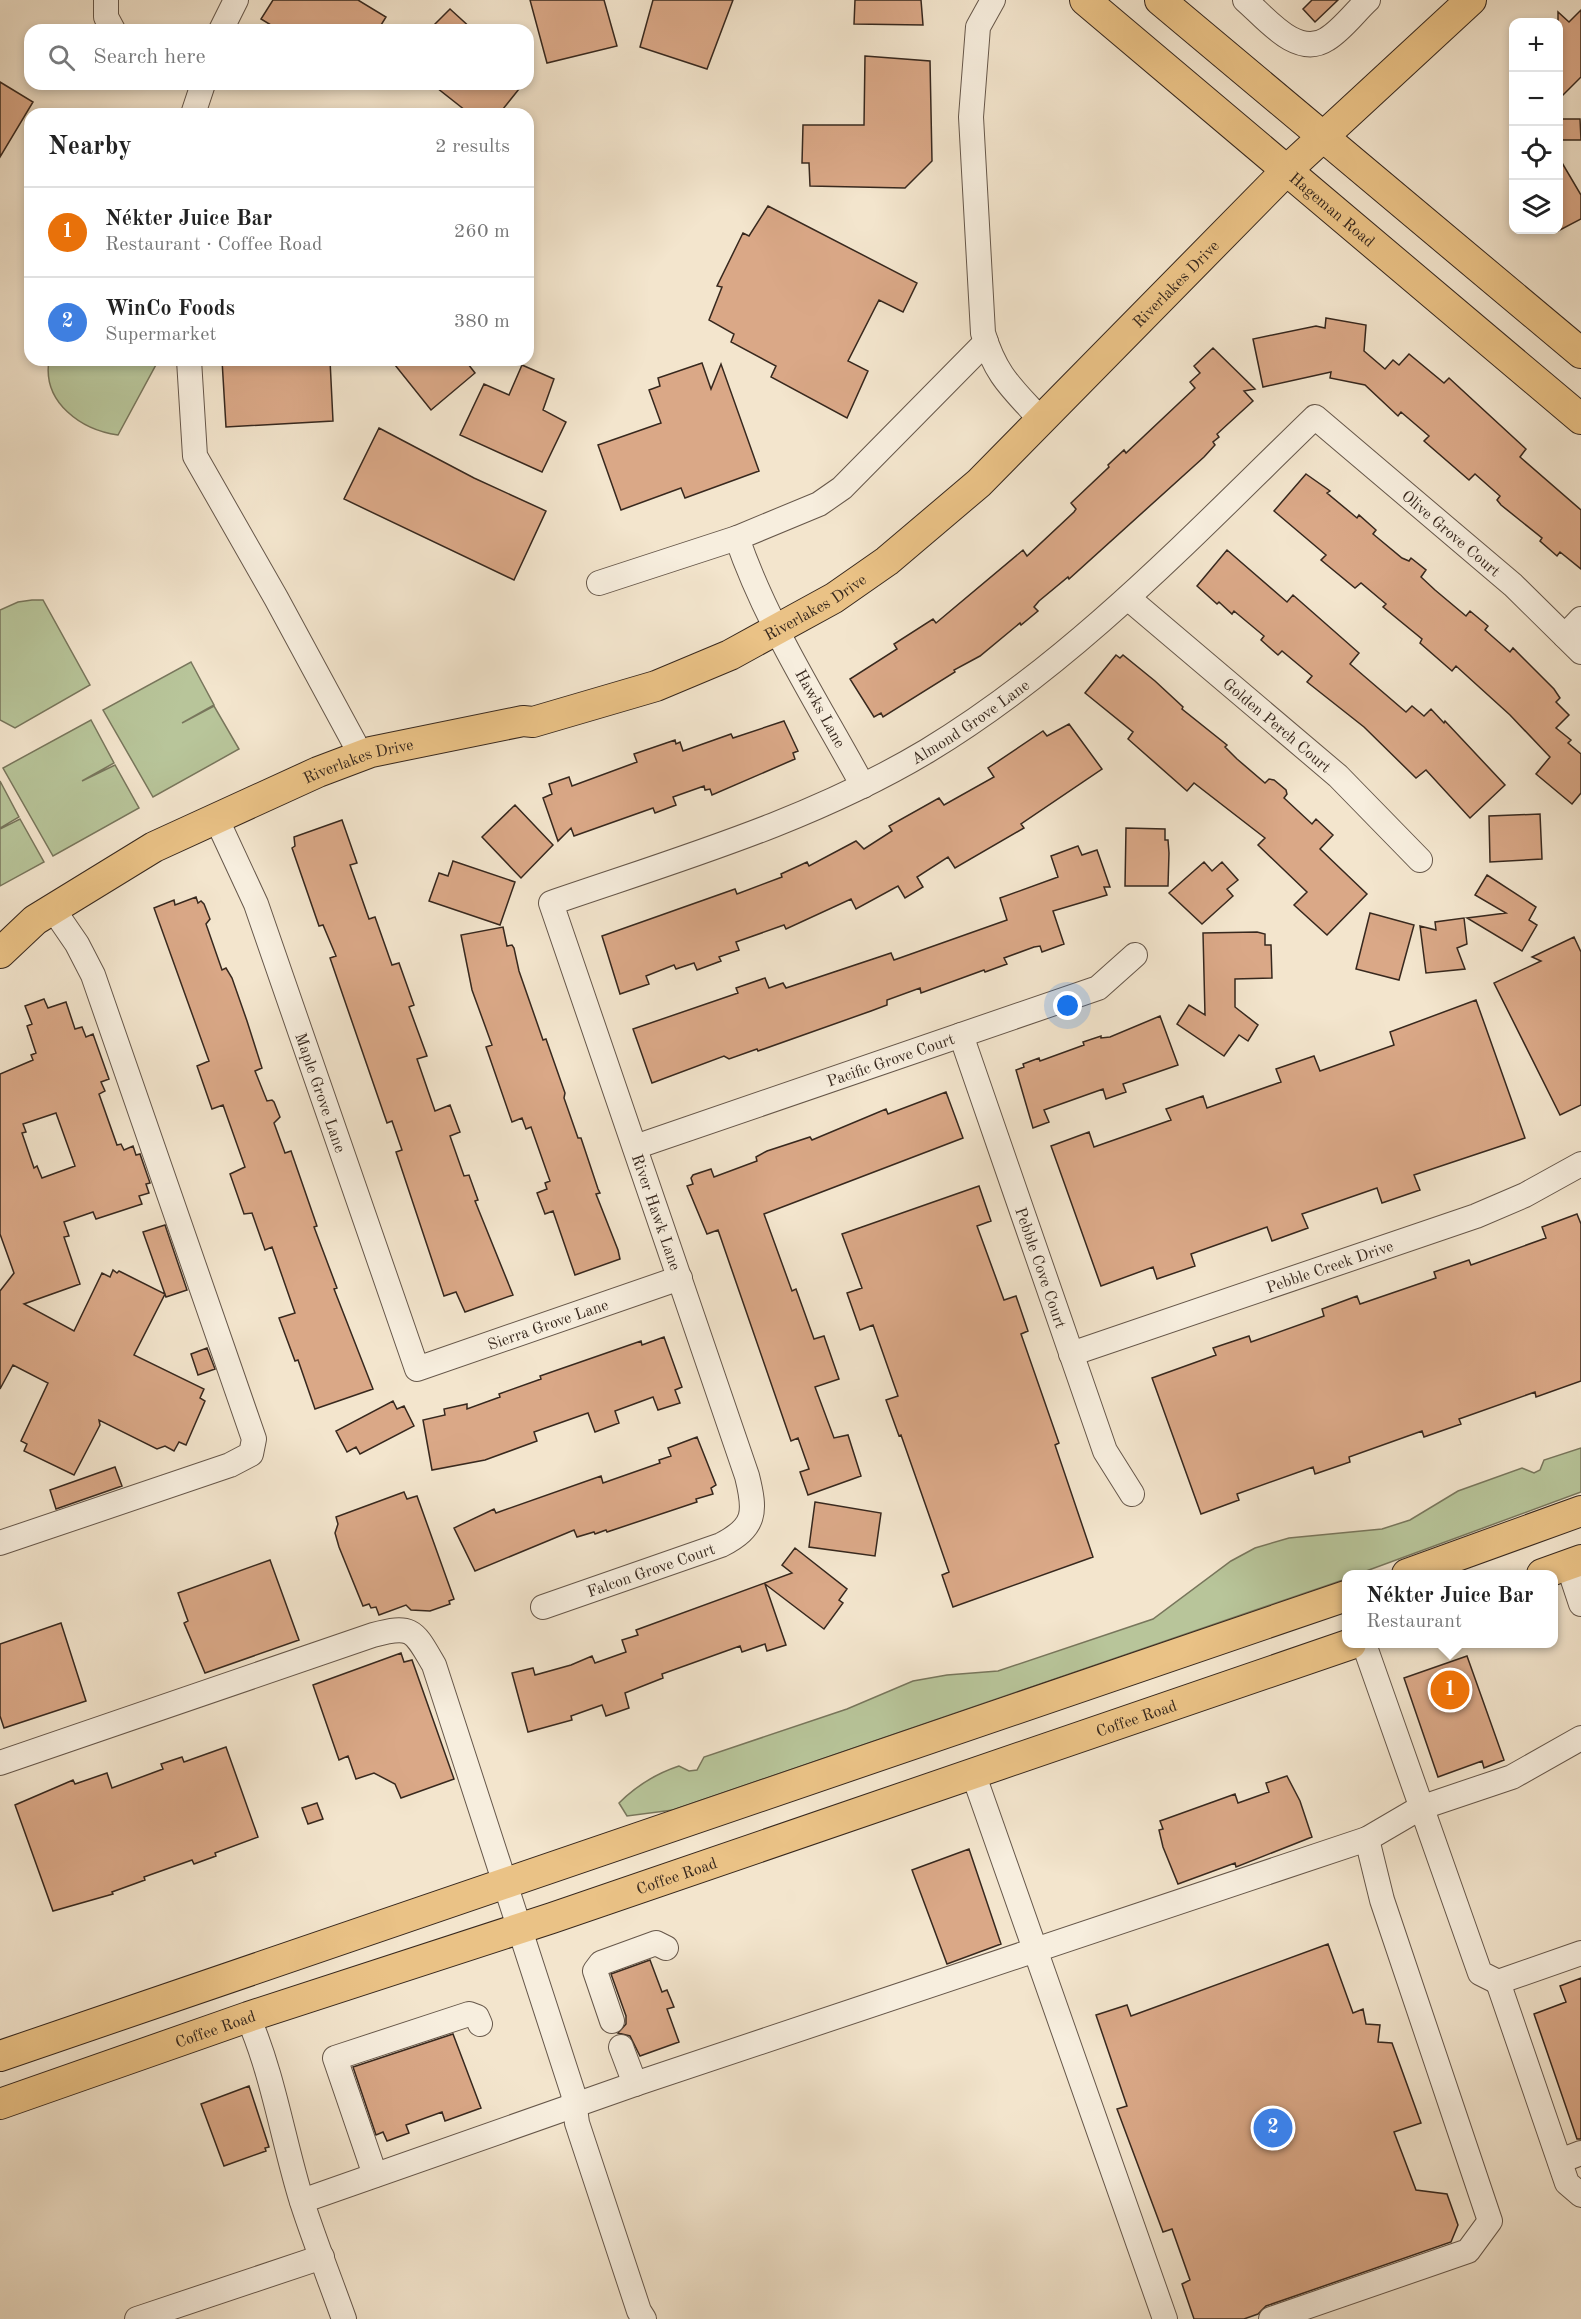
<!DOCTYPE html>
<html lang="en">
<head>
<meta charset="utf-8">
<style>
	body { margin:0; font-family:"Old Standard TT",serif; background:#f6f6f6; color:#222 }
	.controls { position:absolute; right:18px; top:18px; display:grid; overflow:hidden; border-radius:12px; box-shadow:0 3px 9px #0003 }
	.controls button { width:54px; height:54px; display:grid; place-items:center; padding:0; border:0; border-bottom:2px solid #e0e0e0; background:#fff; color:#222; font:30px sans-serif }
	.you { position:absolute; left:1068px; top:1006px; width:21px; height:21px; margin:-15px; border:4px solid #fff; border-radius:50%; background:#1a73e8; box-shadow:0 0 0 9px #1a73e833 }
	.badge { display:grid; place-items:center; width:39px; height:39px; border-radius:50%; background:#1a73e8; color:#fff; font-size:20px; font-weight:700 }
	.pin { position:absolute; translate:-50% -50%; border:3px solid #fff; box-shadow:0 2px 6px #0006 }
	.popup { position:absolute; left:1342px; top:1570px; width:216px; height:78px; box-sizing:border-box; display:grid; place-content:center; border-radius:12px; background:#fff; filter:drop-shadow(0 2px 4px #0005); font-size:20px; white-space:nowrap; color:#767676 }
	.popup b { font-size:22px; color:#222 }
	.popup::after { content:''; position:absolute; left:50%; top:100%; margin-left:-12px; border:12px solid transparent; border-top-color:#fff }
	.list { margin:0; padding:0; list-style:none }
	h2 { display:flex; justify-content:space-between; align-items:center; height:78px; margin:0; padding:0 24px; font-size:26px }
	h2 small { font-size:20px; font-weight:400; color:#767676 }
	.list li { display:grid; grid-template-columns:39px 1fr auto; gap:18px; align-items:center; box-sizing:border-box; height:90px; padding:0 24px; border-top:2px solid #e0e0e0 }
	.list b { display:block; font-size:22px; white-space:nowrap }
	.list p { margin:0; font-size:20px; white-space:nowrap; color:#767676 }
	.list em { font-size:20px; font-style:normal; color:#767676 }
	.icon { flex:none; width:33px; height:33px; fill:none; stroke:currentColor; stroke-width:2; stroke-linecap:round; stroke-linejoin:round }
	.map { position:relative; flex:none; width:1581px; height:2319px; overflow:hidden }
	.search { position:absolute; background:#fff; box-shadow:0 3px 9px #0003; left:24px; top:24px; width:510px; height:66px; display:flex; align-items:center; gap:15px; box-sizing:border-box; padding:0 21px; border-radius:18px; color:#767676; font-size:22px }
	.panel { position:absolute; background:#fff; box-shadow:0 3px 9px #0003; left:24px; top:108px; width:510px; height:258px; border-radius:18px }
	.map>svg:first-child { display:block }
</style>
</head>
<body>
<div class="map">
<svg width="1581" height="2319" viewBox="0 0 1581 2319">
	<rect width="100%" height="100%" fill="#f3e5cd"/>
	<filter id="stains"><feTurbulence type="fractalNoise" baseFrequency=".00333" numOctaves="4"/><feColorMatrix values="0 0 0 0 .2 0 0 0 0 .09 0 0 0 0 .02 0 0 0 .5 -.17"/></filter>
	<radialGradient id="worn" r=".72"><stop offset=".6" stop-color="#630" stop-opacity="0"/><stop offset="1" stop-color="#630" stop-opacity=".3"/></radialGradient>
	<path fill="#b8c59a" stroke="#78765c" stroke-width="1.5" d="M49,360H169L157,363L118,435C82,430 42,403 49,360Z
		M32,600H43L90,685L15,728L0,720V610L18,602Z
		M191,662L214,705L182,723L214,706L239,749L153,797L103,710Z
		M91,720L114,763L82,781L115,765L139,808L53,856L3,768Z
		M0,781L19,817L0,828Z
		M20,819L44,862L0,886V829Z
		M1581,1448V1492L1358,1574H1346V1579L673,1810L627,1816L619,1803C637,1785 655,1774 679,1766L689,1771L697,1770L704,1757L847,1709L913,1681L947,1675L998,1671L1153,1619L1231,1561L1255,1548L1289,1538L1382,1529L1410,1520L1458,1491L1522,1468L1534,1473L1540,1470L1544,1460Z"/>
	<path fill="#daa887" stroke="#37281e" stroke-width="1.5" fill-rule="evenodd" d="M273,0H358L386,17L378,30H279L261,19Z
		M530,0H604L617,46L547,63Z
		M653,0H733L707,69L640,47Z
		M855,0H921L923,25L854,24Z
		M1312,0H1338L1315,22L1303,9Z
		M450,9L473,30H429Z
		M1581,10V77L1558,100V12L1569,22Z
		M865,56L930,61L932,161L905,188L810,186L809,163H802L803,125H864Z
		M0,82L33,102L0,157Z
		M432,84H523L499,114H470Z
		M1558,119H1580L1581,140H1558Z
		M1558,156L1581,195V219L1558,231Z
		M768,206L917,283L903,312L879,300L848,361L868,371L847,418L771,377L776,366L731,342L734,334L709,320L722,287L717,286L743,233L749,236Z
		M1326,318L1366,325L1364,351L1385,369L1393,360L1399,365L1409,354L1444,383L1449,378L1526,449L1520,457L1581,510V569L1560,552L1557,556L1540,541L1542,538L1501,505L1497,500L1500,496L1475,474L1469,480L1424,441L1429,436L1401,412L1398,416L1365,385L1330,378L1331,372L1263,387L1253,339L1316,326L1325,328Z
		M1213,348L1255,389L1244,391L1253,401L1217,434L1219,437L1213,442L1215,445L1204,457L1069,579L1068,577L1039,601L1034,607L1038,611L1021,625L1020,623L980,656L954,670L955,672L883,717L881,713L874,717L850,679L897,649L894,644L933,619L936,623L1023,550L1027,556L1074,512L1076,509L1071,503L1109,467L1108,465L1124,450L1126,453L1195,388L1190,382L1200,373L1194,366Z
		M222,360H330L333,421L226,427Z
		M391,360H465L475,373L431,410Z
		M702,363L711,389L721,364L759,471L685,498L681,488L621,510L598,445L661,423L649,390L660,386L658,378Z
		M522,365L554,379L543,410L566,422L542,472L460,435L484,384L509,395Z
		M379,428L474,478L546,511L514,580L344,499Z
		M1306,474L1330,491L1327,493L1357,518L1359,515L1376,530L1373,534L1402,558L1409,561L1411,558L1426,570L1421,577L1435,590L1466,616L1470,611L1488,626L1485,630L1510,652L1513,648L1554,689L1560,698L1556,702L1569,715L1556,728L1571,740L1568,743L1581,754V793L1572,804L1536,774L1550,757L1510,715L1456,666L1452,671L1420,643L1422,639L1383,607L1386,604L1361,583L1355,588L1321,560L1326,555L1274,511Z
		M1227,550L1287,602L1293,595L1359,653L1350,664L1406,712L1412,706L1424,716L1431,709L1444,723L1445,721L1505,785L1470,818L1426,770L1416,778L1364,727L1307,682L1312,676L1282,651L1278,655L1261,640L1264,636L1234,611L1232,614L1219,602L1217,604L1197,586Z
		M1116,655L1120,658L1123,655L1155,681L1183,707L1182,709L1227,745L1225,747L1237,759L1265,783L1269,779L1274,780L1286,790L1287,794L1284,798L1312,824L1316,819L1333,835L1320,849L1367,894L1327,935L1294,905L1307,892L1258,845L1265,838L1194,783L1187,791L1128,739L1133,732L1085,693Z
		M784,721L798,751L793,753L795,759L712,795L710,789L705,790L704,786L673,797L676,805L655,813L653,808L574,836L571,828L558,841L543,798L552,794L549,784L569,777L572,786L637,762L634,754L675,740L676,744L680,742L683,751L731,734L733,738Z
		M1069,724L1102,769L1021,824L1024,828L955,868L948,857L917,877L923,887L905,898L898,886L856,909L851,899L786,929L784,925L736,942L739,950L719,957L721,961L697,970L694,963L676,969L674,965L646,976L649,984L620,994L602,936L735,889L737,894L782,877L781,874L807,862L809,866L856,841L864,849L892,831L889,826L939,798L944,805L994,777L988,768L1043,731L1047,736Z
		M515,805L553,845L521,878L482,837Z
		M1540,814L1542,859L1490,862L1489,816Z
		M342,820L357,863L350,865L369,919L375,917L392,965L399,963L414,1005L409,1007L427,1056L417,1059L435,1111L450,1105L460,1132L450,1136L464,1176L469,1175L478,1200L475,1201L513,1295L465,1312L456,1292L444,1296L396,1152L402,1150L392,1121L387,1123L330,958L336,956L323,925L319,926L292,848L295,846L294,837Z
		M1126,828L1165,829V840H1168L1169,853L1168,886H1125Z
		M1078,846L1082,855L1097,850L1110,887H1104L1107,895L1053,911L1064,944L1042,952L1040,946L1034,947L1004,958L1007,964L985,972L984,970L921,993L920,988L887,1000V1005L871,1011L758,1051L757,1049L729,1059L724,1056L652,1083L633,1029L738,993L736,988L765,978L769,988L783,983L786,988L891,953L894,960L1007,920L1000,898L1058,877L1051,856Z
		M453,861L515,882L500,925L429,901L439,873L448,876Z
		M1204,862L1212,871L1222,862L1238,880L1227,889L1233,896L1202,924L1169,893Z
		M1487,875L1536,907L1529,920L1537,925L1522,951L1467,918L1506,913L1475,895Z
		M196,897L198,903L201,901L204,904L210,919L206,924L222,970L226,968L232,978L247,1021L262,1068L255,1071L267,1101L272,1100L274,1102L280,1117L274,1123L285,1153L291,1151L317,1226L314,1227L337,1288L334,1289L373,1389L315,1409L298,1360L295,1361L279,1318L295,1313L272,1247L265,1250L252,1213L244,1214L230,1174L245,1167L223,1105L212,1109L197,1066L209,1061L154,908L174,900L175,905Z
		M1370,913L1414,925L1399,980L1356,969Z
		M1464,918L1467,944L1457,948L1465,969L1426,973L1420,926L1436,930L1435,922Z
		M503,927L507,946L512,945L514,948L519,971L543,1040L546,1039L565,1093L564,1098L578,1138H581L598,1189L600,1193L596,1194L618,1250L620,1259L575,1275L553,1211L545,1214L537,1193L547,1189L545,1183L550,1181L531,1127L526,1129L522,1118L512,1122L486,1047L492,1045L472,990L461,935Z
		M1257,932L1265,934V945H1271L1272,978L1235,979V1007L1258,1025L1248,1041L1239,1035L1224,1056L1177,1024L1189,1005L1205,1015L1203,933Z
		M1574,937L1581,952V1105L1560,1115L1494,983L1541,961L1532,957Z
		M44,999L48,1008L66,1002L75,1029L82,1027L86,1037L93,1034L109,1079L101,1082L105,1091L99,1094L117,1145L121,1144L124,1150L133,1146L136,1155L140,1154L150,1183L146,1184L149,1193L139,1196L142,1204L96,1219L93,1212L64,1222L69,1236L64,1237L80,1284L24,1304L74,1331L102,1273L110,1277L113,1270L117,1273L119,1271L165,1294L134,1355L204,1389L200,1398L205,1401L186,1445L179,1442L174,1451L165,1446L157,1449L99,1420L100,1425L74,1475L24,1451L27,1444L21,1441L48,1383L13,1365L0,1389V1291L14,1273L0,1234V1074L33,1060L31,1055L36,1053L27,1026L32,1024L25,1006ZM56,1113L75,1166L42,1178L37,1166L34,1168L22,1133L26,1132L23,1124Z
		M1476,1000L1525,1138L1414,1175L1420,1190L1382,1203L1377,1188L1302,1214L1308,1228L1272,1241L1267,1227L1191,1254L1195,1266L1157,1279L1153,1267L1101,1286L1051,1146L1089,1132L1094,1147L1171,1120L1166,1109L1203,1096L1207,1108L1281,1082L1276,1069L1314,1056L1320,1071L1394,1045L1390,1032Z
		M1160,1016L1178,1065L1123,1084L1126,1092L1106,1099L1103,1089L1044,1110L1049,1122L1033,1128L1016,1070L1024,1067L1023,1064L1039,1058L1040,1061L1084,1045L1083,1042L1101,1036V1038L1110,1037Z
		M946,1092L963,1138L764,1214L792,1291L796,1289L814,1339L824,1336L839,1379L815,1387L834,1438L848,1435L861,1476L808,1495L800,1472L809,1469L798,1438L791,1441L718,1230L707,1234L687,1186L693,1184L691,1178L693,1175L711,1169L714,1177L757,1161L756,1157L767,1151L810,1137L812,1140L886,1109L888,1114Z
		M979,1186L991,1221L977,1226L1004,1300L1016,1296L1028,1331L1021,1334L1059,1443L1055,1445L1093,1557L953,1607L942,1575L949,1572L901,1435L899,1436L886,1400L898,1396L873,1325L860,1330L847,1293L862,1288L842,1234Z
		M1577,1214L1581,1224V1381L1536,1397L1535,1392L1459,1419L1461,1424L1424,1437L1422,1431L1349,1457L1350,1462L1315,1474L1313,1467L1237,1494L1239,1500L1201,1514L1152,1378L1216,1355L1213,1348L1249,1336L1251,1342L1324,1316L1322,1309L1357,1296L1360,1304L1436,1278L1434,1272L1469,1260L1471,1265L1546,1238L1542,1227Z
		M165,1225L187,1290L166,1297L143,1232Z
		M664,1337L682,1387L675,1390L680,1403L658,1410L653,1397L615,1411L619,1423L595,1432L588,1413L534,1432L537,1441L485,1460L432,1470L423,1420L445,1415L444,1409L467,1404V1409L500,1397L499,1394L541,1379L540,1376L641,1341L642,1345Z
		M207,1348L215,1369L198,1375L191,1354Z
		M393,1401L397,1409L404,1406L414,1426L360,1454L356,1447L347,1452L336,1431Z
		M697,1437L716,1485L711,1488L713,1494L696,1499L697,1502L607,1532L606,1530L595,1534L594,1532L577,1537L574,1530L475,1571L454,1528L494,1509L496,1513L601,1476L603,1483L660,1463L659,1460L671,1456L668,1448Z
		M115,1467L122,1486L56,1509L50,1490Z
		M404,1492L407,1499L417,1496L454,1599L449,1601L450,1604L430,1611L411,1610L406,1605L379,1615L376,1607L371,1608L369,1604L363,1606L339,1547L335,1533L338,1524L336,1517Z
		M815,1502L881,1513L875,1556L809,1547Z
		M795,1548L847,1589L839,1600L843,1603L824,1629L765,1584L786,1645L767,1651L765,1644L742,1652L740,1646L662,1674L663,1678L625,1693L629,1708L606,1716L602,1705L571,1716L572,1720L528,1732L512,1673L533,1668L535,1675L571,1665L592,1656L595,1663L626,1652L622,1640L638,1635L636,1630L792,1573L782,1565Z
		M270,1560L299,1640L205,1673L184,1623L188,1621L178,1593Z
		M61,1623L86,1701L4,1728L0,1716V1644Z
		M401,1653L404,1662L412,1660L454,1779L401,1798L395,1784L374,1773L356,1779L348,1756L339,1760L313,1685Z
		M1467,1656L1504,1760L1484,1768L1482,1761L1438,1777L1404,1678Z
		M226,1747L258,1837L215,1853L216,1856L194,1864L192,1860L144,1877L145,1880L112,1892L113,1894L53,1911L15,1805L73,1780L75,1784L107,1773L112,1788L163,1769L161,1764L182,1757L184,1762Z
		M1287,1776L1300,1801L1312,1837L1236,1867L1235,1863L1178,1884L1163,1847L1159,1830L1163,1829L1160,1821L1235,1794L1238,1803L1269,1792L1266,1783Z
		M317,1803L323,1819L308,1824L302,1808Z
		M969,1849L1001,1944L947,1964L912,1870Z
		M1328,1944L1353,2013L1363,2009L1366,2024L1380,2025L1378,2042L1392,2043L1421,2123L1394,2132L1416,2190L1447,2194L1458,2225L1451,2242L1266,2306L1258,2314L1244,2319H1194L1182,2284L1190,2280L1172,2229L1163,2232L1117,2109L1127,2106L1096,2015L1127,2005L1131,2016Z
		M650,1960L662,1992L667,1990L674,2007L667,2009L679,2042L640,2056L630,2036L618,2033L626,2024V2016L611,1974Z
		M1581,1978V2139H1577L1534,2014L1566,2002L1560,1986Z
		M453,2034L481,2108L445,2121L442,2112L406,2125L409,2133L387,2141L383,2132L376,2135L353,2067Z
		M249,2086L269,2147L265,2148L266,2151L224,2166L201,2104Z"/>
	<g fill="none" stroke-linecap="round" stroke-linejoin="round">
		<g stroke="#66574a" stroke-width="26">
			<g id="minor">
				<path d="M106,0V17L113,30"/>
				<path d="M993,0L978,27L971,117L983,333C996,376 1012,388 1041,420"/>
				<path d="M1245,0C1265,17 1297,59 1327,39C1342,30 1355,12 1368,0"/>
				<path d="M221,30L236,0"/>
				<path d="M193,114L203,84"/>
				<path d="M189,360L195,456L276,598L361,755"/>
				<path d="M599,583L737,538"/>
				<path id="s1" d="M1128,598L1338,776L1420,860"/>
				<path d="M1565,636L1581,619"/>
				<path d="M863,786C819,705 767,625 737,538L819,504L842,488L986,342"/>
				<path id="s2" d="M217,820L256,904L417,1369L680,1278"/>
				<path id="s3" d="M961,1035L1105,1451L1132,1494"/>
				<path id="s4" d="M635,1147L1098,988L1135,955"/>
				<path id="s5" d="M1071,1354L1476,1216L1525,1195L1581,1164"/>
				<path d="M0,1543L230,1465L251,1454L254,1439L93,975L77,944L53,909"/>
				<path d="M1568,1565L1581,1604"/>
				<path id="s6" d="M543,1607L721,1545C756,1527 756,1512 747,1476L551,903C679,859 810,821 927,751C1074,662 1192,536 1315,417L1513,585L1581,652"/>
				<path d="M1364,1644L1480,1973L1498,1982L1581,1953"/>
				<path d="M0,1763L373,1635C413,1624 414,1631 434,1665L573,2093L577,2123L639,2311L644,2319"/>
				<path d="M973,1773L1165,2319"/>
				<path d="M1498,1982L1567,2183L1581,2195"/>
				<path d="M248,2017C274,2077 283,2141 302,2202C315,2242 330,2280 344,2319"/>
				<path d="M612,2021L595,1971L601,1963L656,1943L666,1948"/>
				<path d="M621,2047L635,2084"/>
				<path d="M1560,2161L1581,2153"/>
				<path d="M375,2175L335,2058L469,2014L477,2017L480,2024"/>
				<path d="M302,2201L635,2084L1367,1839L1420,1808L1512,1777L1581,1738"/>
				<path d="M137,2319L322,2257"/>
				<path d="M1271,2319L1468,2251L1490,2221L1382,1900L1367,1839"/>
			</g>
		</g>
		<g stroke="#37281e" stroke-width="32">
			<g id="major">
				<path id="s7" d="M1085,0L1581,419"/>
				<path d="M1160,0L1581,353"/>
				<path id="s8" d="M0,953L35,920L154,847L318,772L371,752L523,721L533,722L656,686L730,655L834,598L887,561L979,483L1287,170L1471,0"/>
				<path d="M1407,1574L1581,1511"/>
				<path d="M1542,1574L1581,1560"/>
				<path d="M0,2056L1346,1596"/>
				<path id="s9" d="M0,2104L248,2017L552,1918L1351,1644"/>
			</g>
		</g>
		<use href="#minor" stroke="#f7eede" stroke-width="24"/>
		<use href="#major" stroke="#eac286" stroke-width="30"/>
	</g>
	<g text-anchor="middle" stroke-width="6" stroke-linejoin="round" paint-order="stroke">
		<g font-size="16" fill="#37281e" stroke="#f7eede">
			<text dy="6" stroke="none"><textPath href="#s7" startOffset="324">Hageman Road</textPath></text>
			<text dy="6" stroke="none"><textPath href="#s8" startOffset="1382">Riverlakes Drive</textPath></text>
			<text dy="6" stroke="none"><textPath href="#s6" startOffset="1976">Olive Grove Court</textPath></text>
			<text dy="6" stroke="none"><textPath href="#s8" startOffset="896">Riverlakes Drive</textPath></text>
			<text transform="translate(821 708) rotate(61)" y="6">Hawks Lane</text>
			<text dy="6" stroke="none"><textPath href="#s6" startOffset="1336">Almond Grove Lane</textPath></text>
			<text dy="6" stroke="none"><textPath href="#s1" startOffset="196">Golden Perch Court</textPath></text>
			<text dy="6" stroke="none"><textPath href="#s8" startOffset="410">Riverlakes Drive</textPath></text>
			<text dy="6" stroke="none"><textPath href="#s4" startOffset="270">Pacific Grove Court</textPath></text>
			<text dy="6" stroke="none"><textPath href="#s2" startOffset="292">Maple Grove Lane</textPath></text>
			<text transform="translate(657 1212) rotate(71)" y="6">River Hawk Lane</text>
			<text dy="6" stroke="none"><textPath href="#s5" startOffset="273">Pebble Creek Drive</textPath></text>
			<text dy="6" stroke="none"><textPath href="#s3" startOffset="246">Pebble Cove Court</textPath></text>
			<text dy="6" stroke="none"><textPath href="#s2" startOffset="723">Sierra Grove Lane</textPath></text>
			<text dy="6" stroke="none"><textPath href="#s6" startOffset="114">Falcon Grove Court</textPath></text>
			<text dy="6" stroke="none"><textPath href="#s9" startOffset="1200">Coffee Road</textPath></text>
			<text dy="6" stroke="none"><textPath href="#s9" startOffset="714">Coffee Road</textPath></text>
			<text dy="6" stroke="none"><textPath href="#s9" startOffset="228">Coffee Road</textPath></text>
		</g>
	</g>
	<rect width="100%" height="100%" filter="url(#stains)"/>
	<rect width="100%" height="100%" fill="url(#worn)"/>
</svg>
<div class="controls">
<button>+</button>
<button>−</button>
<button><svg class="icon" aria-label="locate" viewBox="0 0 24 24"><circle cx="12" cy="12" r="6"/><path d="M12 2v4M12 18v4M2 12h4M18 12h4"/></svg></button>
<button><svg class="icon" aria-label="layers" viewBox="0 0 24 24"><path d="M12 4l9 5-9 5-9-5zM3 14l9 5 9-5"/></svg></button>
</div>
<div class="you"></div>
<div class="pin badge" style="left:1450px;top:1690px;background:#e8710a">1</div>
<div class="popup"><b>Nékter Juice Bar</b>Restaurant</div>
<div class="pin badge" style="left:1273px;top:2128px;background:#3f7fe0">2</div>
<div class="search"><svg class="icon" aria-label="search" viewBox="0 0 24 24"><circle cx="10" cy="10" r="6"/><path d="M15 15l6 6"/></svg>Search here</div>
<section class="panel">
<h2>Nearby<small>2 results</small></h2>
<ul class="list">
<li><span class="badge" style="background:#e8710a">1</span><div><b>Nékter Juice Bar</b><p>Restaurant · Coffee Road</p></div><em>260 m</em></li>
<li><span class="badge" style="background:#3f7fe0">2</span><div><b>WinCo Foods</b><p>Supermarket</p></div><em>380 m</em></li>
</ul>
</section>
</div>
</body>
</html>
